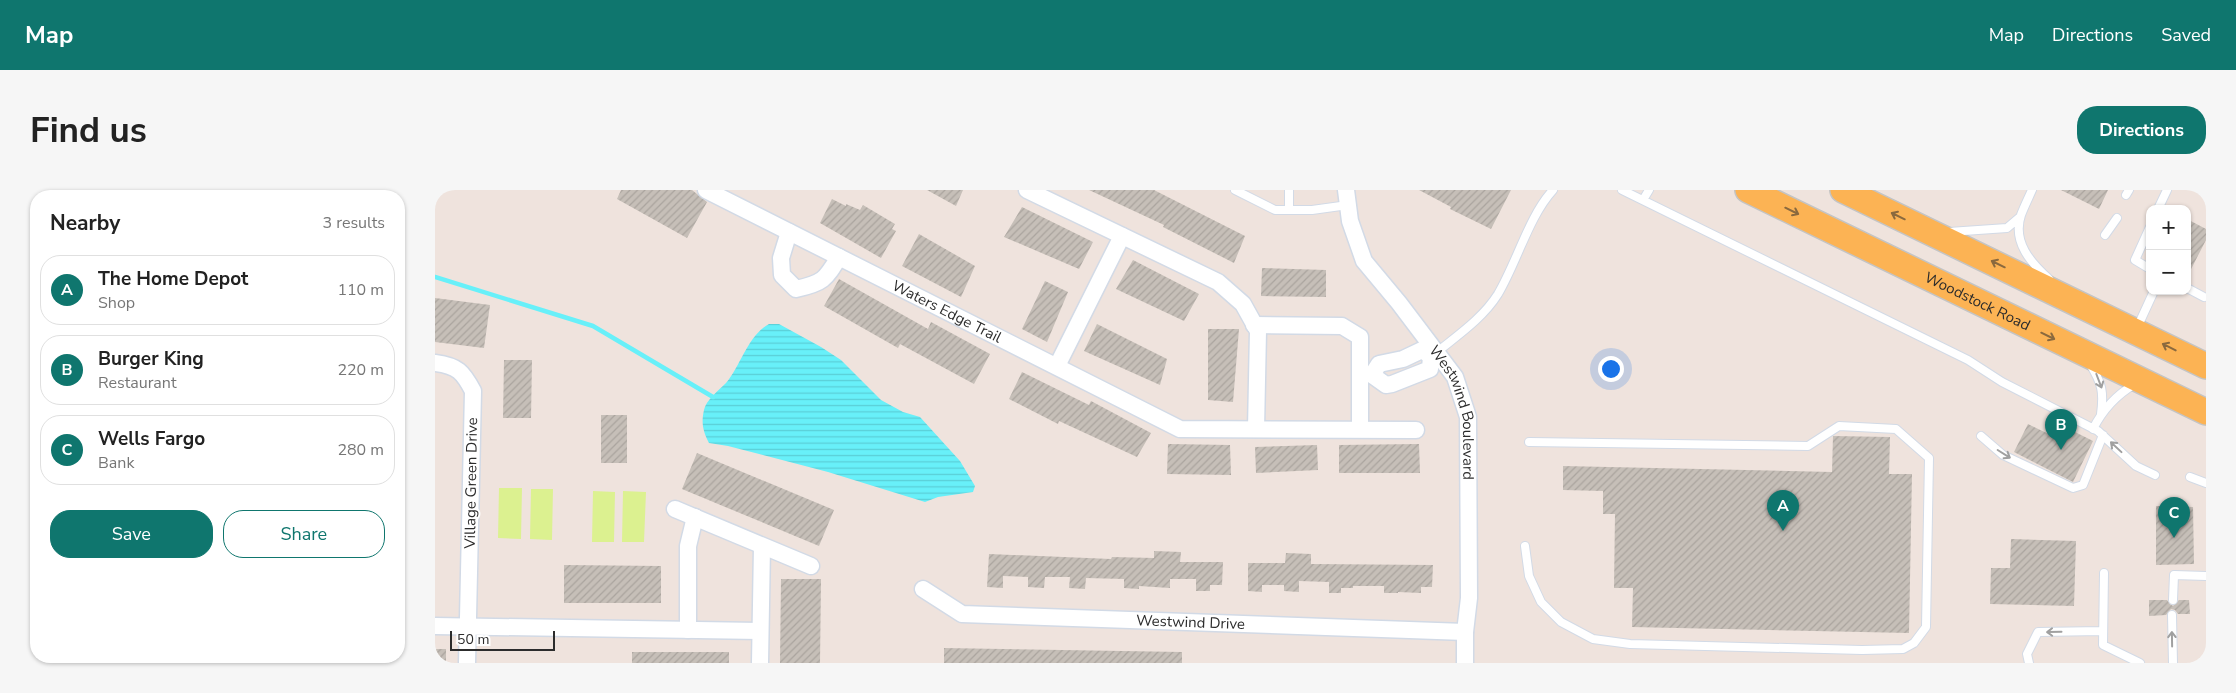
<!DOCTYPE html>
<html lang="en">
<head>
<meta charset="utf-8">
<style>
	body { margin:0; font-family:"Nunito Sans",sans-serif; background:#f6f6f6; color:#222 }
	.controls { position:absolute; right:15px; top:15px; display:grid; overflow:hidden; border-radius:10px; box-shadow:0 1px 4px #0004 }
	.controls button { width:45px; height:45px; display:grid; place-items:center; padding:0; border:0; border-bottom:1px solid #e0e0e0; background:#fff; color:#222; font:25px sans-serif }
	.scale { position:absolute; left:15px; bottom:12px; width:105px; box-sizing:border-box; padding-left:5px; border:2px solid #2c2c2c; border-top:0; font-size:14px; line-height:18px; white-space:nowrap; color:#2c2c2c; -webkit-text-stroke:4px #fff; paint-order:stroke }
	.you { position:absolute; left:1175px; top:178px; width:18px; height:18px; margin:-12px; border:4px solid #fff; border-radius:50%; background:#1a73e8; box-shadow:0 0 0 8px #1a73e833 }
	.badge { display:grid; place-items:center; width:32px; height:32px; border-radius:50%; background:#0f766e; color:#fff; font-size:16px; font-weight:700 }
	.pin { position:absolute; translate:-50% -41px; filter:drop-shadow(0 1px 2px #0008) }
	.pin::after { content:''; position:absolute; top:26px; width:18px; height:15px; background:inherit; clip-path:polygon(0 0,100% 0,50% 100%) }
	.list { margin:0; padding:0; list-style:none }
	h2 { display:flex; justify-content:space-between; align-items:center; height:65px; margin:0; padding:0 20px; font-size:21px }
	h2 small { font-size:16px; font-weight:400; color:#767676 }
	.list li { display:grid; grid-template-columns:32px 1fr auto; gap:15px; align-items:center; box-sizing:border-box; height:70px; margin:0 10px 10px; padding:0 10px; border:1px solid #e0e0e0; border-radius:20px }
	.list b { display:block; font-size:19px; white-space:nowrap }
	.list p { margin:0; font-size:16px; white-space:nowrap; color:#767676 }
	.list em { font-size:16px; font-style:normal; color:#767676 }
	.actions { display:flex; gap:10px; padding:15px 20px }
	.actions a { flex:1; padding:11px 0; border:1px solid #0f766e; border-radius:20px; text-align:center; font-size:18px; color:#0f766e }
	.actions .main { background:#0f766e; color:#fff }
	.map { position:relative; flex:none; width:1771px; height:473px; overflow:hidden; border-radius:20px }
	header { display:flex; align-items:center; gap:30px; box-sizing:border-box; height:70px; padding:0 25px; background:#0f766e; color:#fff }
	header strong { font-size:24px }
	nav { display:flex; gap:28px; margin-inline-start:auto; font-size:18px }
	.intro { display:flex; align-items:center; justify-content:space-between; box-sizing:border-box; height:120px; padding:0 30px }
	h1 { margin:0; font-size:35px }
	.button { padding:12px 22px; border-radius:20px; background:#0f766e; color:#fff; font-size:18px; font-weight:700 }
	main { display:flex; gap:30px; padding:0 30px }
	aside { flex:1; background:#fff; border-radius:20px; box-shadow:0 1px 4px #0004 }
	.map>svg:first-child { display:block }
</style>
</head>
<body>
<header>
<strong>Map</strong>
<nav><a>Map</a><a>Directions</a><a>Saved</a></nav>
</header>
<div class="intro"><h1>Find us</h1><a class="button">Directions</a></div>
<main>
<aside>
<h2>Nearby<small>3 results</small></h2>
<ul class="list">
<li><span class="badge">A</span><div><b>The Home Depot</b><p>Shop</p></div><em>110 m</em></li>
<li><span class="badge">B</span><div><b>Burger King</b><p>Restaurant</p></div><em>220 m</em></li>
<li><span class="badge">C</span><div><b>Wells Fargo</b><p>Bank</p></div><em>280 m</em></li>
</ul>
<div class="actions"><a class="main">Save</a><a>Share</a></div>
</aside>
<div class="map">
<svg width="1771" height="473" viewBox="0 0 1771 473">
	<defs>
		<pattern id="water-rules" width="6" height="5" patternUnits="userSpaceOnUse" patternTransform="scale(1.25)"><rect width="6" height="5" fill="#68f0f9"/><path d="M0 2.5h6" fill="none" stroke="#5aced6"/></pattern>
		<pattern id="building-hatch" width="6" height="6" patternUnits="userSpaceOnUse" patternTransform="scale(1.25)"><rect width="6" height="6" fill="#c6bfb8"/><path d="M-1 1l2-2M0 6l6-6M5 7l2-2" fill="none" stroke="#aaa49e"/></pattern>
	</defs>
	<rect width="100%" height="100%" fill="#efe3dd"/>
	<path fill="#dcf190" d="M64,298H87L86,349L63,348Z
		M96,299H118L117,350L95,349Z
		M158,301L180,302L179,352H157Z
		M188,301L211,302L209,352H187Z"/>
	<path fill="url(#water-rules)" d="M334,134H344L386,157L406,170L446,210L468,222L485,227L525,271L540,296L538,302L503,307L490,312L393,282L293,256L274,253C268,241 266,233 269,220C271,210 284,200 291,193C306,175 313,145 334,134Z"/>
	<g fill="none" stroke-linecap="round" stroke-linejoin="round">
		<path stroke="#68f0f9" stroke-width="4.5" d="M0,87L158,136L278,207"/>
	</g>
	<path fill="url(#building-hatch)" d="M186,0H257L272,12L252,48L182,9Z
		M492,0H528L521,16Z
		M654,0H719L810,46L799,73L728,37L729,35Z
		M984,0H1076L1056,39L1015,19L1016,17Z
		M1626,0H1673L1664,19Z
		M397,9L411,16V14L425,20L428,15L460,34L457,39L461,41L446,68L385,33Z
		M587,17L658,52L644,79L569,47Z
		M1752,29L1771,39V50L1752,87Z
		M484,44L540,76L526,107L467,76Z
		M698,70L764,104L749,131L681,99Z
		M827,78L891,80V107L826,106Z
		M404,89L493,139L496,132L555,164L539,194L465,154L463,158L389,116Z
		M610,91L633,102L612,152L587,139Z
		M0,108L55,115L49,158L0,152Z
		M662,134L732,169L725,195L649,161Z
		M773,139H804L798,212L773,210Z
		M69,170H97L96,228H68Z
		M587,182L654,215L656,211L716,243L702,267L624,231L623,234L574,209Z
		M166,225H192V273H166Z
		M1593,234L1628,251L1634,239L1658,251L1638,292L1579,262Z
		M1398,246L1455,247L1454,284H1477L1474,443L1197,437L1198,398H1179L1180,324H1168V301L1128,300V276L1397,282Z
		M733,254L795,255L796,285L732,284Z
		M984,254L985,283H904V255Z
		M882,255L883,280L821,283L820,257Z
		M262,263L399,320L384,356L247,299Z
		M1721,316L1758,317L1759,374L1721,375Z
		M1576,349L1641,351L1639,416L1555,414L1556,378H1575Z
		M719,361L746,362L745,372H788L787,395H775V401H761V389H735V398L704,396V399L689,398V389L651,388L650,399L634,398L635,387H610L609,398L593,397V387L568,386V398L552,397L554,364L676,369L677,367L719,368Z
		M851,363L876,364V374L998,375L997,397H986V403L963,402V403H949V396H918V398H906V403H894V392L864,391V402L849,401V395H827V402L813,401V373H850Z
		M129,375L226,376V413H129Z
		M346,389H386L385,473H345Z
		M1714,410H1732L1735,414L1738,416L1744,410H1754L1755,424H1743L1740,420L1736,419L1731,425L1714,426Z
		M509,458L747,462V473H509Z
		M0,459H11V473H0Z
		M197,462H294V473H197Z"/>
	<g fill="none" stroke-linecap="round" stroke-linejoin="round">
		<g stroke="#d2dae6" stroke-width="10">
			<path id="lane" d="M800,0L840,20H877L913,15
				M854,0V20
				M1187,0L1533,170L1567,192L1663,241L1701,276L1720,285
				M1597,0C1593,9 1589,17 1586,25C1577,52 1596,73 1614,89
				M1691,5L1694,0
				M1208,10L1214,0
				M1723,19L1732,0
				M1715,37L1700,70L1715,79
				M1514,42L1572,38L1585,27
				M1670,45L1682,28
				M1752,98L1769,107
				M1702,138L1719,101
				M1002,162C1023,145 1048,128 1063,104C1082,72 1094,26 1118,0
				M1655,174C1667,193 1669,202 1666,224
				M1658,239C1668,219 1681,205 1700,194
				M1546,246L1568,265L1638,298L1648,295L1668,245
				M1755,287L1771,293
				M1090,356L1094,386L1106,412L1126,432L1158,449L1195,454L1233,455L1427,460L1468,459L1479,453L1491,437L1494,268L1461,239L1404,236L1373,256L1094,252
				M1669,383L1668,455L1705,473
				M1738,410L1739,385L1771,386
				M1737,425L1738,473
				M1594,473L1592,464L1603,442L1667,441"/>
		</g>
		<g stroke="#d2dae6" stroke-width="19">
			<g id="street">
				<path id="s1" d="M271,0L745,239L981,240"/>
				<path d="M592,0L783,92L808,114L823,141L821,239"/>
				<path id="s2" d="M911,0L915,31L929,71L964,113L1020,187L1033,227L1034,408L1030,442V473"/>
				<path d="M354,42L346,68L347,85L361,99C388,93 390,90 404,67"/>
				<path d="M819,135L907,136L925,147V239"/>
				<path d="M0,173C23,176 28,182 38,201L32,473"/>
				<path d="M622,176L687,46"/>
				<path d="M937,185L951,195L957,194L995,179L996,166"/>
				<path d="M937,185L944,174L968,169L987,160L996,166"/>
				<path d="M240,319L376,376"/>
				<path id="s3" d="M488,399L527,424L1030,442"/>
				<path d="M0,436L325,441"/>
				<path d="M253,440V356L260,327"/>
				<path d="M325,473L327,356"/>
			</g>
		</g>
		<g stroke="#c4c4c4" stroke-width="28">
			<g id="primary">
				<path id="s4" d="M1313,0L1771,222"/>
				<path d="M1408,0L1771,176"/>
			</g>
		</g>
		<use href="#lane" stroke="#fff" stroke-width="8"/>
		<use href="#street" stroke="#fff" stroke-width="16"/>
		<use href="#primary" stroke="#fcb354" stroke-width="25"/>
	</g>
	<defs><path id="oneway-shaft" d="M-6 0H5M1.5-3L5.5 0L1.5 3" fill="none" stroke-width="1.6" stroke-linecap="round" stroke-linejoin="round" transform="scale(1.25)"/></defs>
	<g stroke="#8a693e">
		<use href="#oneway-shaft" transform="translate(1357 21) rotate(26)"/>
		<use href="#oneway-shaft" transform="translate(1463 26) rotate(-154)"/>
		<use href="#oneway-shaft" transform="translate(1563 74) rotate(-154)"/>
		<use href="#oneway-shaft" transform="translate(1613 146) rotate(26)"/>
		<use href="#oneway-shaft" transform="translate(1734 157) rotate(-153)"/>
	</g>
	<g stroke="#a0a0a0">
		<use href="#oneway-shaft" transform="translate(1664 191) rotate(69)"/>
		<use href="#oneway-shaft" transform="translate(1681 257) rotate(-137)"/>
		<use href="#oneway-shaft" transform="translate(1569 264) rotate(32)"/>
		<use href="#oneway-shaft" transform="translate(1619 442) rotate(179)"/>
		<use href="#oneway-shaft" transform="translate(1737 449) rotate(-91)"/>
	</g>
	<g text-anchor="middle" stroke-width="4" stroke-linejoin="round" paint-order="stroke">
		<g font-size="15" fill="#2c2c2c" stroke="#fff">
			<text dy="5" stroke="none"><textPath href="#s4" startOffset="255">Woodstock Road</textPath></text>
			<text dy="5" stroke="none"><textPath href="#s1" startOffset="270">Waters Edge Trail</textPath></text>
			<text dy="5" stroke="none"><textPath href="#s2" startOffset="255">Westwind Boulevard</textPath></text>
			<text transform="translate(36 293) rotate(-89)" y="5">Village Green Drive</text>
			<text dy="5" stroke="none"><textPath href="#s3" startOffset="275">Westwind Drive</textPath></text>
		</g>
	</g>
</svg>
<div class="controls">
<button>+</button>
<button>−</button>
</div>
<div class="scale">50 m</div>
<div class="you"></div>
<div class="pin badge" style="left:1348px;top:341px">A</div>
<div class="pin badge" style="left:1626px;top:260px">B</div>
<div class="pin badge" style="left:1739px;top:348px">C</div>
</div>
</main>
</body>
</html>
